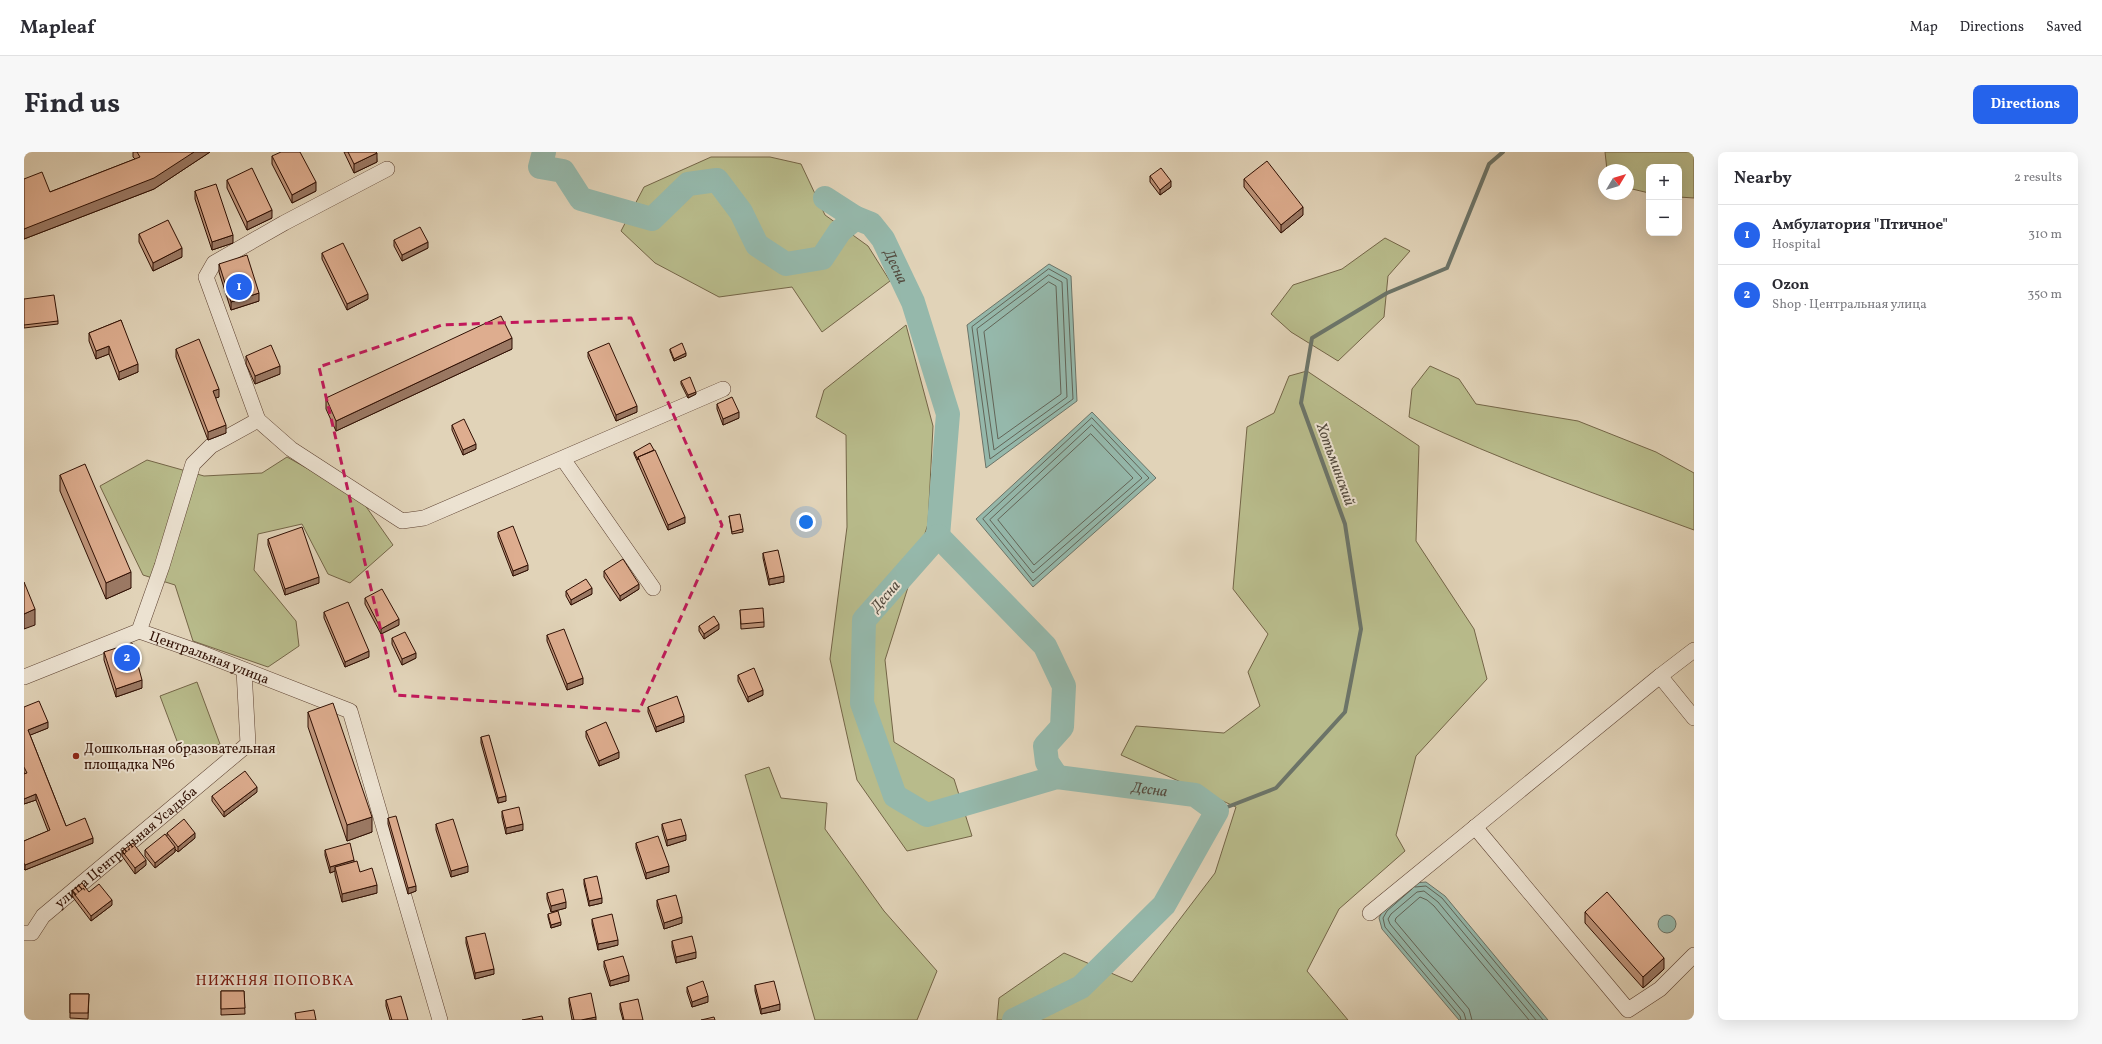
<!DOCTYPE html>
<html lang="en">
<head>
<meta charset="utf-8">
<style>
	body { margin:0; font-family:Vollkorn,serif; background:#f7f7f7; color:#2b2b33 }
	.controls { position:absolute; right:12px; top:12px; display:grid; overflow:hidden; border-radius:8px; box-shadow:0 4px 16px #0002 }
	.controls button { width:36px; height:36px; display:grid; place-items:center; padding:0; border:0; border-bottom:1px solid #e1e1e2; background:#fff; color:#2b2b33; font:20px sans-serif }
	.compass { position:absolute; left:1574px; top:12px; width:36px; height:36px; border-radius:50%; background:#fff; box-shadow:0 4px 16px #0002; rotate:52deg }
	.you { position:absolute; left:782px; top:370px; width:14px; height:14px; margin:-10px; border:3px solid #fff; border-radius:50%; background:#1a73e8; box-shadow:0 0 0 6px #1a73e833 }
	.badge { display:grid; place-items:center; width:26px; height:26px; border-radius:50%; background:#2563eb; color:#fff; font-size:13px; font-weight:700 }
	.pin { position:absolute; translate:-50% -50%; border:2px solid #fff; box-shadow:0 1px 4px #0006 }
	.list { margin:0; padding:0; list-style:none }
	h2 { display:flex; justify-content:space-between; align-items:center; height:52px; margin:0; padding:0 16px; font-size:17px }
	h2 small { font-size:13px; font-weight:400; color:#7c7c81 }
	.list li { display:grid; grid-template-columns:26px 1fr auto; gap:12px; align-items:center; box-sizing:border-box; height:60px; padding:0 16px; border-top:1px solid #e1e1e2 }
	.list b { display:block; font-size:15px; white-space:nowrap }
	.list p { margin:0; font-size:13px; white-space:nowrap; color:#7c7c81 }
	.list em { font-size:13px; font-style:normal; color:#7c7c81 }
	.map { position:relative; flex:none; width:1670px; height:868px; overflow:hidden; border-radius:8px }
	header { display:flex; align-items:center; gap:24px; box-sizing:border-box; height:56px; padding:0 20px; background:#fff; border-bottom:1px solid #e1e1e2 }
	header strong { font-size:19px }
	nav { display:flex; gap:22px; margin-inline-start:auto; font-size:14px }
	.intro { display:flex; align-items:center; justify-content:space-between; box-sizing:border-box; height:96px; padding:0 24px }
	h1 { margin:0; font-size:28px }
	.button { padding:10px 18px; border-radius:8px; background:#2563eb; color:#fff; font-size:14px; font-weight:700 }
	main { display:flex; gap:24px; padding:0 24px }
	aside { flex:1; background:#fff; border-radius:8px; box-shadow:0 4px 16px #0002 }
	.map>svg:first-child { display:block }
</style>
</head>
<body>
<header>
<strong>Mapleaf</strong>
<nav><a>Map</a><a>Directions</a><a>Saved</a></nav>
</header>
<div class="intro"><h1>Find us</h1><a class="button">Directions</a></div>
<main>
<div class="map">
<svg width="1670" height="868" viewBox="0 0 1670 868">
	<rect width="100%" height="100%" fill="#e1d3b8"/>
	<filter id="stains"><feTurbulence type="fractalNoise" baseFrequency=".005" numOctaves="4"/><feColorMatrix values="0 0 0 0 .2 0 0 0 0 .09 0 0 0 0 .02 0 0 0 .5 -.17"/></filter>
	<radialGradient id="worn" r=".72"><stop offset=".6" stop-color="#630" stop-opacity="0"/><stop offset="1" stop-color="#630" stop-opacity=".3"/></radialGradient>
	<path fill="#b8bb8b" stroke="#746547" d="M1581,0H1670V46L1655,45V15H1625V41L1604,36V18H1583Z
		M687,5H746L777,12L801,63L844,94L866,129L798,180L768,135L695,145L631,111L597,79L620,35Z
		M1361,86L1386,99L1364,124L1360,165L1314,209L1267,180L1247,162L1269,133L1318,117Z
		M882,173L909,274L904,372L861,508L870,590L930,627L948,684L883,699L833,628L806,507L823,375L822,283L792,265L800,238Z
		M1406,214L1435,227L1452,252L1554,269L1632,300L1670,321V378C1574,343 1478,309 1385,265L1388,237Z
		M1283,219L1395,294L1392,389L1450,477L1463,527L1392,604L1372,683L1381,699L1315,757L1283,819L1324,868H973L975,846L1040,801L1108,830L1191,721L1212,655L1097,603L1112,574L1200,581L1236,554L1224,520L1244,482L1209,437L1223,275L1250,261L1265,224Z
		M263,305L336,346L369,393L326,431L304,422L278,372L234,382L230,418L272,469L275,494L244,515L169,489L151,433L119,423L76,334L123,308L180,324L238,321Z
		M173,530L196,592L159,605L136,544Z
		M745,615L757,646L803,651L801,677L860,759L913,819L893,868H791L721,623Z"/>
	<path fill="#95b8ab" stroke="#6c7468" d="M1025,112L1047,124L1053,249L962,316L943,173Z
		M1068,260L1132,326L1009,435L952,367Z
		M1402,730L1421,744L1524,868H1435L1358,777L1355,766L1360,756L1390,731Z
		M1634 772a9 9 0 1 1 18 0a9 9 0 1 1-18 0Z"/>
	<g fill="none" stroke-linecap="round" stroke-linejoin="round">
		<path stroke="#626457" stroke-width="1" d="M1025,117L1043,127L1049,247L966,307L948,175Z
			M1025,123L1038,130L1043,245L970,298L953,177Z
			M1025,130L1032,134L1037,242L974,287L960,180Z
			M1068,266L1125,326L1009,429L959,367Z
			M1068,273L1118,326L1009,421L966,368Z
			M1067,282L1109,326L1010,413L974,368Z
			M1391,735L1402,734L1418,746L1519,868
			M1388,737L1363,759L1359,766L1361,775L1436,864L1437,868
			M1442,868L1440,861L1366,772L1364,767L1367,762L1393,740L1400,739L1414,750L1512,868
			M1448,868L1445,857L1371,769L1372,766L1396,745L1403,748L1410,754L1505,868"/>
		<path stroke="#6c7468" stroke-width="4" d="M1193,659L1252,636L1321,560L1337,477L1321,372L1277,251L1288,186L1363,141L1423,116L1465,12L1479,0"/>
		<g stroke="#95b8ab" stroke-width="24">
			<path id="s1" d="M520,0L516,15L539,19L557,47L628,67L664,32L693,28L717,60L733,93L762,112L798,106L816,79L832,66L847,72L859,87L889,150L924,262L914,384L840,468L838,551L871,644L903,663L1033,625L1171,643L1193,659L1140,753L1057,835L990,868"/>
			<path d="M801,46L832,66"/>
			<path d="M914,384L1021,494L1040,534L1038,575L1021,594L1023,610L1033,625"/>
		</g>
		<g stroke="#5c4030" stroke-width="16">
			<g id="street">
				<path d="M234,268L182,125L190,111L260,71L363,17"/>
				<path d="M539,307L629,436"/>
				<path d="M115,479L138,414L169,312L187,294L234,268L267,297L378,369L400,366L699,237"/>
				<path d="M1636,524L1670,498"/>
				<path id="s2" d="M0,525L115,479L175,500L326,559L416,868"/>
				<path d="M1451,675L1604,858L1636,837L1670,803"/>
				<path d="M1346,761L1636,524L1670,566"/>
				<path id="s3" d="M0,781H8L19,764L224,592L220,518"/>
			</g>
		</g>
		<use href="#street" stroke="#ece2d1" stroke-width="15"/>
	</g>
	<path fill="#bf957b" stroke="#2f0f03" d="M109,0H186L130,37L0,87V27L26,40L111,7L109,5Z
		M320,0H352L353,10L330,21Z
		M248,4L292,39L268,51L248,12Z
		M1126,24L1147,35L1136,43L1126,30Z
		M1220,27L1279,63L1257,81L1220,35Z
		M203,28L248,66L223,78L203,36Z
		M171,39L209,91L188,98L171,47Z
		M115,82L158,105L129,119L115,90Z
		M370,88L404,96L378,109L370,94Z
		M298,101L344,147L323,158L298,107Z
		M195,112L235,149L207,158L195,120Z
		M0,147L34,169V172L0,176Z
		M97,168L114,220L95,228L85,202L72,207L65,189V181Z
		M152,197L195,245L191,246L202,281L184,288L152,205Z
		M488,197L312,279L302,257V246Z
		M646,197L662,204L650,209L646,199Z
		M564,200L613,260L592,269L564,205Z
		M222,204L256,222L231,232L222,212Z
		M657,229L672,242L664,246L657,232Z
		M693,252L715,266L699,273L693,257Z
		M428,273L452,297L439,303L428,278Z
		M610,300L661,371L644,378L614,311L610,302Z
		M36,323L107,436L82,447L36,339Z
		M705,364L719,377V380L708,382Z
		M474,380L504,418L489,424L474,385Z
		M244,387L295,431L261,443L244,393Z
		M739,401L760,430L745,433L739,406Z
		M580,419L615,437L596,449L580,425Z
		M542,439L568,442L547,453L542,444Z
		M341,446L375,473L357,482L341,452Z
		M716,458L740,470V475L717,477Z
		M300,460L345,505L321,515L300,466Z
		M675,474L695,477L680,487L675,479Z
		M523,483L559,532L543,538L523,489Z
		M368,486L392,506L378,513L368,492Z
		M80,500L118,536L92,545L80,508Z
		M714,523L739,543L724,550L714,529Z
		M0,555L24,576L6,583L42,674L69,691L1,718L0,717V689L24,679L12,648L0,652V622H1L0,620Z
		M624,555L660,570L632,580L624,560Z
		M284,560L348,680L323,689L284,575Z
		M562,579L595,606L575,614L562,585Z
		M457,585L482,649L474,651L457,591Z
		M233,640L200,665L188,649V644Z
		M478,659L499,678L482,682L478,665Z
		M364,666L392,739L384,742L364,672Z
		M412,672L444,720L427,725L412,678Z
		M638,672L662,688L643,694L638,677Z
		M143,681L171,686L154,700L151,697V700L131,716L121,704V698L143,684Z
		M612,691L645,720L622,727L612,696Z
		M301,698L330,709L336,720L353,741L318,750L311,723V719L306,721L301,703Z
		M98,699L122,713L111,722L98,704Z
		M560,727L578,751L565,754L560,732Z
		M48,739L65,740L88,753L67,769L48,744Z
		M523,741L542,756L527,760L523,747Z
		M633,748L658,771L640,777L633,754Z
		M1561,760L1640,817L1619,836L1561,771Z
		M524,762L537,773L527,776L524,765Z
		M568,767L594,793L574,798L568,772Z
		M442,785L470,822L451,827L442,791Z
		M648,789L672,806L652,811L648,795Z
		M580,809L605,829L586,834L580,815Z
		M731,833L756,858L737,862L731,839Z
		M663,835L684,850L668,855L663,840Z
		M197,839H220L221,862L197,863Z
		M46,842H65L64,867L46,866Z
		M545,846L572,868H548L545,851Z
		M362,848L384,868H366L362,854Z
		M596,851L619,868H599L596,857Z"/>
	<path fill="#9b7964" stroke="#2f0f03" d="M170,0H186L130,37L0,87V77Z
		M353,1V10L330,21V12Z
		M1147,29V35L1136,43V38Z
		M292,30V39L268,51V43Z
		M1279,55V63L1257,81V73Z
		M248,58V66L223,78V70Z
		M209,83V91L188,98V90Z
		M404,90V96L378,109V103Z
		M158,96V105L129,119V111Z
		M235,141V149L207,158V150Z
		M344,142V147L323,158V152Z
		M488,186V197L312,279V269Z
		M85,194V202L72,207V199Z
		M662,201V204L650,209V207Z
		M114,212V220L95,228V220Z
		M256,214V222L231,232V224Z
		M195,237V245L189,247V239Z
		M672,240V242L664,246V243Z
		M613,254V260L592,269V263Z
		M715,260V266L699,273V267Z
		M202,273V281L184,288V280Z
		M452,292V297L439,303V298Z
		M661,365V371L644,378V373Z
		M504,413V418L489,424V419Z
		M107,420V436L82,447V431Z
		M760,424V430L745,433V427Z
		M295,425V431L261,443V437Z
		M615,432V437L596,449V444Z
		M568,436V442L547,453V448Z
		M11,457V473L0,477V462Z
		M375,467V473L357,482V477Z
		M695,472V477L680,487V482Z
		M345,499V505L321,515V510Z
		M392,501V506L378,513V507Z
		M559,526V532L543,538V532Z
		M118,528V536L92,545V537Z
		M739,538V543L724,550V545Z
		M660,564V570L632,580V575Z
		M24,570V576L4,584V578Z
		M595,600V606L575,614V609Z
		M233,635V640L200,665V660Z
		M12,642V648L0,652V647Z
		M482,644V649L474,651V646Z
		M348,665V680L323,689V673Z
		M499,672V678L482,682V676Z
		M171,681V686L154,700V695Z
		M662,683V688L643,694V688Z
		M69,686V691L1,718V713Z
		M151,695V700L131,716V711Z
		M122,708V713L111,722V716Z
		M330,708V714L311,715V719L306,721V715Z
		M444,714V720L427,725V719Z
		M645,714V720L622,727V721Z
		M353,733V741L318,750V742Z
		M392,734V739L384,742V736Z
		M578,746V751L565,754V749Z
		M88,748V753L67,769V764Z
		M542,750V756L527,760V754Z
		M658,765V771L640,777V771Z
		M537,770V773L527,776V773Z
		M594,788V793L574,798V792Z
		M672,800V806L652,811V805Z
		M1640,806V817L1619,836V825Z
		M470,817V822L451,827V821Z
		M605,823V829L586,834V829Z
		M684,844V850L668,855V850Z
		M756,852V858L737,862V857Z
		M572,865V868H557Z"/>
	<path fill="#dead8f" stroke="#2f0f03" d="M113,0H170L130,26L0,77V27L18,20L26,40L116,5Z
		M257,0H276L292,30L268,43L248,4Z
		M324,0H352L353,1L330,12Z
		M1243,9L1279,55L1257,73L1220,27Z
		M228,16L248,58L223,70L203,28Z
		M1137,16L1147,29L1136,38L1126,24Z
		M192,32L209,83L188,90L171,39Z
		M144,68L158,96L129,111L115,82Z
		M396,75L404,90L378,103L370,88Z
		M319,91L344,142L323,152L298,101Z
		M223,103L235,141L207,150L195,112Z
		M30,143L34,169L0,173V147Z
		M477,164L488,186L312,269L302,246Z
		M97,168L114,212L95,220L85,194L72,199L65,181Z
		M175,187L195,237L189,239L202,273L184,280L152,197Z
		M585,191L613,254L592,263L564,200Z
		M658,191L662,201L650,207L646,197Z
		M247,193L256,214L231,224L222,204Z
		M666,225L672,240L664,243L657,229Z
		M708,245L715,260L699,267L693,252Z
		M440,267L452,292L439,298L428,273Z
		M626,291L630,298L614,305V308L610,300Z
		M631,298L661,365L644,373L614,305Z
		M61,312L107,420L82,431L36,323Z
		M716,362L719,377L708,380L705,364Z
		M489,374L504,413L489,419L474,380Z
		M278,375L295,425L261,437L244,387Z
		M754,398L760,424L745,427L739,401Z
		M599,407L615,432L596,444L580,419Z
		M562,427L568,436L547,448L542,439Z
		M0,430L11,457L0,462Z
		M358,437L375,467L357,477L341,446Z
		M324,450L345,499L321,510L300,460Z
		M739,456L740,470L717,472L716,458Z
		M690,464L695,472L680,482L675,474Z
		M540,477L559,526L543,532L523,483Z
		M381,480L392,501L378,507L368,486Z
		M108,491L118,528L92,537L80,500Z
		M730,516L739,538L724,545L714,523Z
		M653,544L660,564L632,575L624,555Z
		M15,549L24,570L4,578L42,674L61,666L69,686L1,713L0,711V689L26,678L12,642L0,647V622L3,621L0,615V555Z
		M309,551L348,665L323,673L284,560Z
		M582,570L595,600L575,609L562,579Z
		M465,583L482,644L474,646L457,585Z
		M221,619L233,635L200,660L188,644Z
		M495,655L499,672L482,676L478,659Z
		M372,664L392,734L384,736L364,666Z
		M160,667L171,681L154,695L143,681Z
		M429,667L444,714L427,719L412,672Z
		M657,667L662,683L643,688L638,672Z
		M141,682L151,695L131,711L121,698Z
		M634,684L645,714L622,721L612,691Z
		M109,691L122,708L111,716L98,699Z
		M326,691L330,708L306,715L301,698Z
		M333,709L336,720L348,716L353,733L318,742L311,715Z
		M573,724L578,746L565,749L560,727Z
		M58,731L65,740L75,732L88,748L67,764L48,739Z
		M539,737L542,750L527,754L523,741Z
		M1583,740L1640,806L1619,825L1561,760Z
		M652,743L658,765L640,771L633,748Z
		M534,759L537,770L527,773L524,762Z
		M588,762L594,788L574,792L568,767Z
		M461,781L470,817L451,821L442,785Z
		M668,784L672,800L652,805L648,789Z
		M599,804L605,823L586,829L580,809Z
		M679,829L684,844L668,850L663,835Z
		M750,829L756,852L737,857L731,833Z
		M197,839H220L221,856L197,857Z
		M567,841L572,865L557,868H550L545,846Z
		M46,842H65L64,861H46Z
		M377,844L384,868H368L362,848Z
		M614,847L619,868H600L596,851Z
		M290,858L292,868H272L271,861Z
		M518,864L519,868H498Z
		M690,865L691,868H677Z"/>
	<path fill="none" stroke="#c2185b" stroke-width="3" stroke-dasharray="8 5" stroke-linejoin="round" d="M607,166L698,373L615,559L372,543L295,215L418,173Z"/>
	<circle fill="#8f2418" stroke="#ece2d1" stroke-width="1.5" cx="52" cy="604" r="4"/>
	<g text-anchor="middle" stroke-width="4" stroke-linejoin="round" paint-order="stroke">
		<g font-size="14" fill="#2f0f03" stroke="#ece2d1">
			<text dy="5" stroke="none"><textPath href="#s2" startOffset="199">Центральная улица</textPath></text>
			<text dy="5" stroke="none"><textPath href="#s3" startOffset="136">улица Центральная Усадьба</textPath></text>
		</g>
		<g font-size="14" fill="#2f0f03" stroke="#ece2d1" text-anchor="start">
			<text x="60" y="601">Дошкольная образовательная<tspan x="60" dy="16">площадка №6</tspan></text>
		</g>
		<g font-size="15" font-style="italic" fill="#534a3e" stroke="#ece2d1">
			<text dy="5" stroke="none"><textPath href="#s1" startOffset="492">Десна</textPath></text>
			<text transform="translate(1312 312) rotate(70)" y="5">Хотьминский</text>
			<text transform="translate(861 444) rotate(-49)" y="5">Десна</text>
			<text dy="5" stroke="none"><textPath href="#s1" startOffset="1331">Десна</textPath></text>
		</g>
		<g font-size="15" letter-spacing="1" fill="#7a1f14" stroke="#ece2d1">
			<text x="251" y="833">НИЖНЯЯ ПОПОВКА</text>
		</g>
	</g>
	<rect width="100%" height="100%" filter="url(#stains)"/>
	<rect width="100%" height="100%" fill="url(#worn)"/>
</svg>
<div class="controls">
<button>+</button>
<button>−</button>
</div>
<svg class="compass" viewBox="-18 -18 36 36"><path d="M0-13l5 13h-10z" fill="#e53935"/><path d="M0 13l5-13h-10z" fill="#7c7c81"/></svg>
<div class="you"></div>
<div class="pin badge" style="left:215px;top:135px">1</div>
<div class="pin badge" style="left:103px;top:506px">2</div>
</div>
<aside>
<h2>Nearby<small>2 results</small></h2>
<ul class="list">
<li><span class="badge">1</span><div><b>Амбулатория &quot;Птичное&quot;</b><p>Hospital</p></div><em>310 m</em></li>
<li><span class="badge">2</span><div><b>Ozon</b><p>Shop · Центральная улица</p></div><em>350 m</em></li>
</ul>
</aside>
</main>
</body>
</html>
